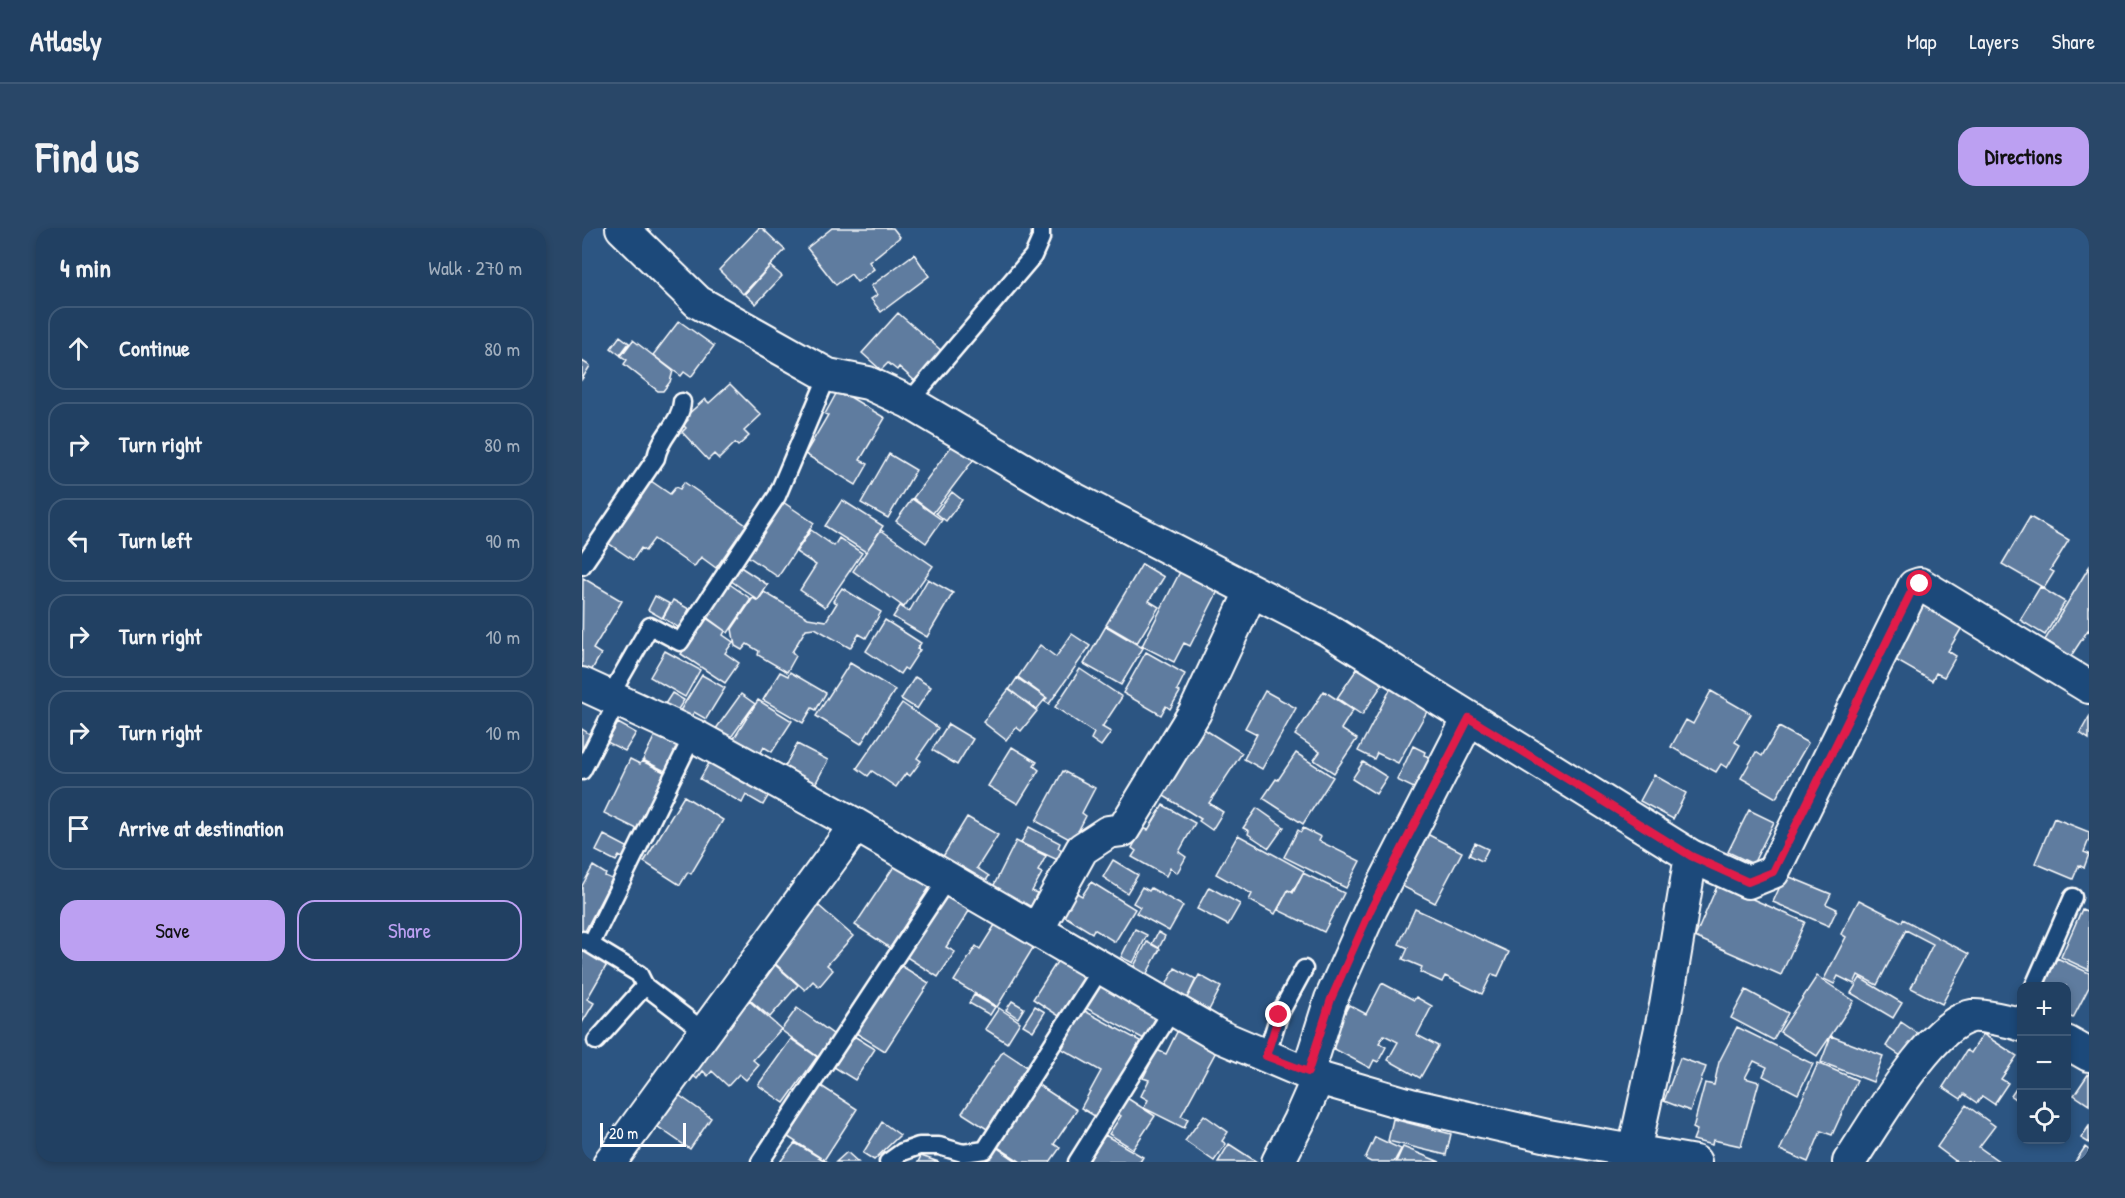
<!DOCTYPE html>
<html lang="en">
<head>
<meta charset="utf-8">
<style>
	body { margin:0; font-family:"Patrick Hand",sans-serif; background:#294768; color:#f1f3f6 }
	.controls { position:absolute; right:18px; bottom:18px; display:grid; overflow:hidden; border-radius:12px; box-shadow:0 3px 9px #0003 }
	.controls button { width:54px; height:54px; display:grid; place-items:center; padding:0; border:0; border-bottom:2px solid #3e5977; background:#214062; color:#f1f3f6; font:30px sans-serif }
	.scale { position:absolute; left:18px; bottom:15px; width:86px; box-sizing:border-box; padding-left:6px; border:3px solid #fff; border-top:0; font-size:16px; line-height:21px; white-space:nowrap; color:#fff; -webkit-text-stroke:4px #1f4a7a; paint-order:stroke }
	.stop { position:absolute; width:18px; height:18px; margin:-14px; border:4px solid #e11d48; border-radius:50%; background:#fff }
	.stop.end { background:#e11d48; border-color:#fff; box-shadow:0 2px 6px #0008 }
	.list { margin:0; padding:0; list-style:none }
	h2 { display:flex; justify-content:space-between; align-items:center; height:78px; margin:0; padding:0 24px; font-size:26px }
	h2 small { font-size:20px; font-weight:400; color:#a2afbe }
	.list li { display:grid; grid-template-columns:39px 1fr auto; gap:18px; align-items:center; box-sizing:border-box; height:84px; margin:0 12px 12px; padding:0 12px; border:2px solid #3e5977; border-radius:18px }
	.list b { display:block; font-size:22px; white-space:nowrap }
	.list em { font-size:20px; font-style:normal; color:#a2afbe }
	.actions { display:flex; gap:12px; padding:18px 24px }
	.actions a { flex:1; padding:14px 0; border:2px solid #bca0f2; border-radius:18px; text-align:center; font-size:21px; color:#bca0f2 }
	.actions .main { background:#bca0f2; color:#111 }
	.icon { flex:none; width:33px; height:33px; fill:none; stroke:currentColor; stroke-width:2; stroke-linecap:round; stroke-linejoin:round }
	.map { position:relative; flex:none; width:1507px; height:934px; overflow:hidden; border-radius:18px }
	header { display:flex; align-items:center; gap:36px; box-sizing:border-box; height:84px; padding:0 30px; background:#214062; border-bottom:2px solid #3e5977 }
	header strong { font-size:28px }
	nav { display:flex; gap:33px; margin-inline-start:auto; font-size:21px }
	.intro { display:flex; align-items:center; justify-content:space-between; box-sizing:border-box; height:144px; padding:0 36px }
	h1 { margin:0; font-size:42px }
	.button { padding:15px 27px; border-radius:18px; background:#bca0f2; color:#111; font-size:21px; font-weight:700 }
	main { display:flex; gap:36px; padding:0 36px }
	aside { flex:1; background:#214062; border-radius:18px; box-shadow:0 3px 9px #0003 }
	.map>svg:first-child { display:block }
</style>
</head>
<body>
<header>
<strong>Atlasly</strong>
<nav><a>Map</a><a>Layers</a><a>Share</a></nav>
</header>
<div class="intro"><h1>Find us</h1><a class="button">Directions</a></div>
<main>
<aside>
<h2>4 min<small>Walk · 270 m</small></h2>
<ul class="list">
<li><svg class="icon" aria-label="ahead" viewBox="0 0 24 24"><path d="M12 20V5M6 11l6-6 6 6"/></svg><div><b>Continue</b></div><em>80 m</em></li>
<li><svg class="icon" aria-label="right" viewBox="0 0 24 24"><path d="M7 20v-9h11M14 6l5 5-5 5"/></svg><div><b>Turn right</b></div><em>80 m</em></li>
<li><svg class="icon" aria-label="left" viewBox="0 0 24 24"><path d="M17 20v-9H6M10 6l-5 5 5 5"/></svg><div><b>Turn left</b></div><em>90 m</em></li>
<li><svg class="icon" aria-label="right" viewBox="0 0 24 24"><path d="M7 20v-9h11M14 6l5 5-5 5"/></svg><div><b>Turn right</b></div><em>10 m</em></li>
<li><svg class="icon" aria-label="right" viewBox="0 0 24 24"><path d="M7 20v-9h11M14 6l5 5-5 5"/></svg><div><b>Turn right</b></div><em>10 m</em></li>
<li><svg class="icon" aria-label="arrive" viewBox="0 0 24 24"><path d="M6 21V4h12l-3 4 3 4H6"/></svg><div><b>Arrive at destination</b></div></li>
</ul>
<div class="actions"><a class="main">Save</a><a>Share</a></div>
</aside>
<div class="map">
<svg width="1507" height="934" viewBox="0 0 1507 934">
	<rect width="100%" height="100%" fill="#2c5582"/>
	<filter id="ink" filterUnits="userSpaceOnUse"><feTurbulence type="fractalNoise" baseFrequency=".0167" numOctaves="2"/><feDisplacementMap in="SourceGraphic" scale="12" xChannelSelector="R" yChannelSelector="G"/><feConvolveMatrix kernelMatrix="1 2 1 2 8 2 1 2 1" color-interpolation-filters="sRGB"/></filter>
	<g filter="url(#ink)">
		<path fill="#5e7c9f" stroke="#fff" stroke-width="1.5" d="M177,0H180L203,22L161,66L137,42Z
			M250,0H311L318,9L287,34L292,41L275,54L269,46L254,57L225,20Z
			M332,26L347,48L299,84L289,71L295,67L289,58Z
			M188,38L200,48L174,76L163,66Z
			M316,85L361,124L334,154L317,139L315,142L306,135L299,142L280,125Z
			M97,93L132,118L109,149L102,144L99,148L71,127Z
			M38,108L47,115L38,127L29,120Z
			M51,112L91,143L88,154L81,163H76L42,136L45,132L39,128Z
			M0,133L8,138L0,151Z
			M148,156L179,187L162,203L167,208L156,218L153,215L137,231L132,226L126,232L100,204L104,200L101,197L106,192L103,189L123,171L127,175Z
			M255,164L261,168L263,166L303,190L278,232L286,236L274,257L223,226L246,187L243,186Z
			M371,216L392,231L351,285L331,270Z
			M307,226L334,242L306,290L279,275Z
			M69,253L88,266L94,259L98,261L102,254L164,297L134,340L119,329L112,339L72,311L63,323L59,320L51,332L26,315Z
			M370,264L380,272L364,293L354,285Z
			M330,271L360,292L344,315L314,293Z
			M260,272L301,298L284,324L243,298Z
			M201,274L232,295L196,349L164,327Z
			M1448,289L1487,312L1468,342L1472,344L1462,360L1420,336Z
			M229,302L252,318L257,310L280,325L243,379L218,362L234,337L214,324Z
			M299,302L351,338L322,379L271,343Z
			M560,336L582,349L567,373L577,379L555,415L524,397Z
			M157,338L186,357L176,372L148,352Z
			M1507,339V403L1506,402L1489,428L1463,412Z
			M600,340L638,359L608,418L602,415L592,434L560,418Z
			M1,350L40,373L11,421L19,426L8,445L0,440Z
			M346,351L371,365L345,409L311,389L318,378L327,384Z
			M146,355L169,371L146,405L123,388Z
			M1458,359L1483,374L1463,407L1438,392Z
			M260,360L299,384L284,410L277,406L268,420L233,400L224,401L210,424L214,428L205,444L176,427L177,423L165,416L160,422L153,418L150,401L171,370L176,373L182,364L226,390L244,393L255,375L251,373Z
			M73,368L88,376L80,390L66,382Z
			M91,372L107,381L97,400L81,390Z
			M1342,373L1382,396L1366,423L1374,428L1362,449L1354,445L1350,453L1310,430Z
			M124,390L143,403L141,407L151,414L143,425L157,435L143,455L99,426Z
			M303,392L339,415L335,421L338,422L325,442L322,440L318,446L284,423Z
			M524,398L561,420L539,457L502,436Z
			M490,406L508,418L467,476L462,473L465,470L436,449L458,417L474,429Z
			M83,423L118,442L103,469L68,449Z
			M564,424L603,446L595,462L598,464L588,481L584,478L579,487L541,465Z
			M268,435L313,462L279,516L234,488Z
			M777,438L802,454L780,487L755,470Z
			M498,441L540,469L520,499L529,504L519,518L509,511L512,505L473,479Z
			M198,444L206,448L208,444L244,465L234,482L230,480L221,495L181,472Z
			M120,447L143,460L124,491L112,484L107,493L96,486Z
			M333,449L349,459L335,481L319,471Z
			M435,450L464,470L455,481L427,462Z
			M810,458L848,478L816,535L795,525L792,531L776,523Z
			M427,461L455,483L439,503L434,499L424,512L401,494Z
			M683,463L714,480L680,541L662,531L675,506L663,500Z
			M742,463L771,482L759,501L775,511L752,545L732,532L738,524L713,507Z
			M1129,463L1169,486L1153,514L1158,517L1145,540L1139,536L1134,544L1089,519L1104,492L1111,496Z
			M90,465L102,472L93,486L81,479Z
			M159,466L173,476L147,512L133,502Z
			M176,472L210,493L190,524L182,519L177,528L151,512Z
			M320,475L356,500L335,530L339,533L328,548L324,545L314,559L290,543L286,548L275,540Z
			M1507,489V511L1498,505Z
			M36,495L54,505L43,523L25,514Z
			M366,496L391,511L375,537L350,522Z
			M1197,499L1226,515L1194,570L1159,550L1174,524L1180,528Z
			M0,501L12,509L0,527Z
			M622,501L660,525L627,575L641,584L630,602L617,593L619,591L577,565L594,545Z
			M75,503L99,515L85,544L61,532Z
			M215,516L246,532L231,560L200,544Z
			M831,518L843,524L842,527L852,531L838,563L815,552Z
			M430,519L455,534L452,538L457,542L436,576L406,558Z
			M714,525L751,549L721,596L681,570L694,551L696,552Z
			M130,530L189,563L181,577L164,567L160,575L118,551Z
			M48,531L58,536L60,533L84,545L57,602L22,585Z
			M781,534L805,549L794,566L770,551Z
			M481,543L513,560L500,585L504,588L491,613L454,593Z
			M1072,547L1104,565L1091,591L1058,573Z
			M102,568L141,592L109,646L106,644L98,657L62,634Z
			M581,577L613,595L597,624L604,629L595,645L588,640L584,648L550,629L554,623L550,620L561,600L566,602Z
			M675,580L702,599L687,620L666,606L667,603L661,600Z
			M1167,582L1192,594L1171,636L1146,624Z
			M385,589L416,607L395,640L407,648L402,656L360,630Z
			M1472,590L1507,604V611L1502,624L1507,626L1502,640L1497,637L1491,651L1453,635Z
			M447,599L478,615L476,620L485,624L480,634L439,615Z
			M721,600L739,609L737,613L778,633L764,660L702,629L716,602L719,604Z
			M845,606L880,624L853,675L818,657Z
			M22,607L47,620L42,631L37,628L34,633L14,623Z
			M656,607L722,643L710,664L706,662L693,686L667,672L670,666L634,646Z
			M434,613L464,628L456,643L460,645L450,663L455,665L448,680L410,661Z
			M893,615L906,621L900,633L887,627Z
			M531,632L556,647L545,665L521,649Z
			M315,634L349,657L308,720L273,697Z
			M11,638L24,646L23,648L30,651L2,705L0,704V658Z
			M721,645L762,665L742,704L696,682L706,662L711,665Z
			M1203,647L1249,666L1244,676L1255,681L1247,698L1191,674Z
			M509,654L553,681L533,714L512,701L510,705L479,686L493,664L500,668Z
			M1136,656L1223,694L1199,747L1113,709Z
			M560,659L567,663L569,660L601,678L587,703L554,685L558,679L551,675Z
			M627,659L658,676L646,697L615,681Z
			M366,661L391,677L364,719L373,724L356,749L323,728Z
			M1277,672L1320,694L1321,691L1387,726L1360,776L1329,760L1351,716L1324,702L1295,757L1276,747L1272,756L1256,748L1252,756L1242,751L1264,709L1259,706Z
			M237,678L271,708L245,737L251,742L237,759L231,753L223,762L189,732Z
			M833,681L927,724L916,748L910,746L900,766L863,748L860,754L838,744L840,739L821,731L826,720L817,716Z
			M1500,681L1507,684V742L1479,729Z
			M416,692L454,715L415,779L372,753L394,718L398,721Z
			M553,701L565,707L551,735L539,729Z
			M576,704L583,708L577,720L570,716Z
			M565,714L578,721L564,747L551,740Z
			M0,718L27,733L5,771L12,775L0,795Z
			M478,729L505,746L477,788L451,771Z
			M1475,730L1507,745V759L1491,790L1484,787V758H1462Z
			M191,735L216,757L188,789L162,767Z
			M318,737L347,755L303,823L274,805Z
			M593,740L614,751L604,772L582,761Z
			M617,747L639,759L627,782L605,770Z
			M1235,748L1272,773L1235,828L1198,804Z
			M1278,750L1320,775L1311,790L1269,765Z
			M519,753L577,784L562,811L504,780Z
			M800,755L832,772L834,769L850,778L835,807L856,818L838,850L806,832L816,814L802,807L797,815L804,819L796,834L792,832L788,840L745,817L767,777L784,786Z
			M1164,762L1206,785L1191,812L1149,790Z
			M392,767L413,779L408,787L387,775Z
			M165,771L199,801L171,832L177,837L164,852L157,846L146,858L130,843L126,848L121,843L115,851L103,840Z
			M430,773L442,780L436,790L424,782Z
			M453,778L463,784L451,803L441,797Z
			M215,780L255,809L239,831L199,802Z
			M417,780L438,794L425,815L403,801Z
			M501,782L558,813L516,890L499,880L519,843L480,821Z
			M1319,794L1338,807L1322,830L1304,818Z
			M598,798L637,818L599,888L606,891L602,900L562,880L566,872L559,868L567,852L561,850L575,822L584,826Z
			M1155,799L1231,836L1216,866L1181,848L1185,839L1172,833L1163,850L1177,854L1159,918L1131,912L1130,917L1111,912L1115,902L1111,900L1123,855L1132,857L1137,834Z
			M1401,806L1435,828L1419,851L1426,855L1412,876L1400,868L1395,875L1382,866L1379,871L1361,859L1385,822L1389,825Z
			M272,808L293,821L273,852L252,839Z
			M1249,808L1301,828L1291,854L1239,834Z
			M209,811L235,829L202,875L176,857Z
			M421,823L445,839L405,901L380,885Z
			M1098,830L1124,839L1108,883L1082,873Z
			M1236,835L1275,852L1250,907L1239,903L1226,934L1198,922Z
			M1507,845V877L1492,867Z
			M1440,852V876L1429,868Z
			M455,856L495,882L472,916L478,920L468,934H439L414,918Z
			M239,858L275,881L242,932L206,909Z
			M91,863L129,890L108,921L69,894Z
			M545,870L573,888L551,921L527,906L539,888L535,885Z
			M1384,877L1413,898L1397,919L1418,934H1375L1355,919Z
			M622,887L646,904L640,913L644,916L632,933L603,913Z
			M811,891L869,906L864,927L806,913Z
			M300,894L318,907L292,932L281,925Z
			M1507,898V915L1499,910Z
			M523,907L561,929L558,934H506Z
			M793,909L819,921L812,934H789L783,931Z
			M213,915L245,934H198Z
			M647,916L675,934H636Z
			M414,919L436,934H404Z
			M821,919L858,934H814Z
			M1503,919L1507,922V934H1493Z
			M265,924L276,934H254Z
			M339,928L357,934H336Z"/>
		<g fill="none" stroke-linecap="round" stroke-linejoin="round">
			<g stroke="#fff" stroke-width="21">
				<path id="service" d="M327,174L451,28L459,10V0
					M0,338L74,230C77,209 99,195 100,174
					M28,468L68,398L98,414L195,268L246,147
					M0,543L36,472
					M1,712L57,746L63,758L123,804
					M9,716L111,507
					M1452,758L1491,669
					M14,813L63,758
					M684,828L697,787L722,741
					M178,934L366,650
					M306,934L320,924L337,918H357L381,925L403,922L519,740
					M495,934L591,781"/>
			</g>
			<g stroke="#fff" stroke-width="36">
				<path id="minor" d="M40,0L116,74L246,147L286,155L327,174L488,269L746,402L1109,628L1166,654L1191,644L1332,358L1338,356L1507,459
					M0,456L111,507L274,597L637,808L736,850L829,877L966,908L1113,934
					M455,702L500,621L526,604L541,602L613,484L669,364
					M1484,814L1507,827
					M726,844L749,771L789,681L887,490
					M1052,923L1084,778L1109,628
					M28,934L274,597
					M696,934L717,893L736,850
					M1267,934C1291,899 1349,795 1390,788C1400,787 1428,793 1440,797"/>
			</g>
			<use href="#service" stroke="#1f4a7a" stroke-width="16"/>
			<use href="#minor" stroke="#1f4a7a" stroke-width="32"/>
		</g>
	</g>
	<g fill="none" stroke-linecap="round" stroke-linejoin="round" filter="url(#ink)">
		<path stroke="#e11d48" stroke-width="8" d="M697,787L684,828L726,844L749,771L789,681L887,490L1109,628L1166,654L1191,644L1332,358L1338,356"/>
	</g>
</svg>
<div class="controls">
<button>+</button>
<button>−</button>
<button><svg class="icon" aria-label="locate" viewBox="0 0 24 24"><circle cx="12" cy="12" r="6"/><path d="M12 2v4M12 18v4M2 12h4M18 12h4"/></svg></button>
</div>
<div class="scale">20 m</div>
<div class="stop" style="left:1338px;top:356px"></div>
<div class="stop end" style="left:697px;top:787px"></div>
</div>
</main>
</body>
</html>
